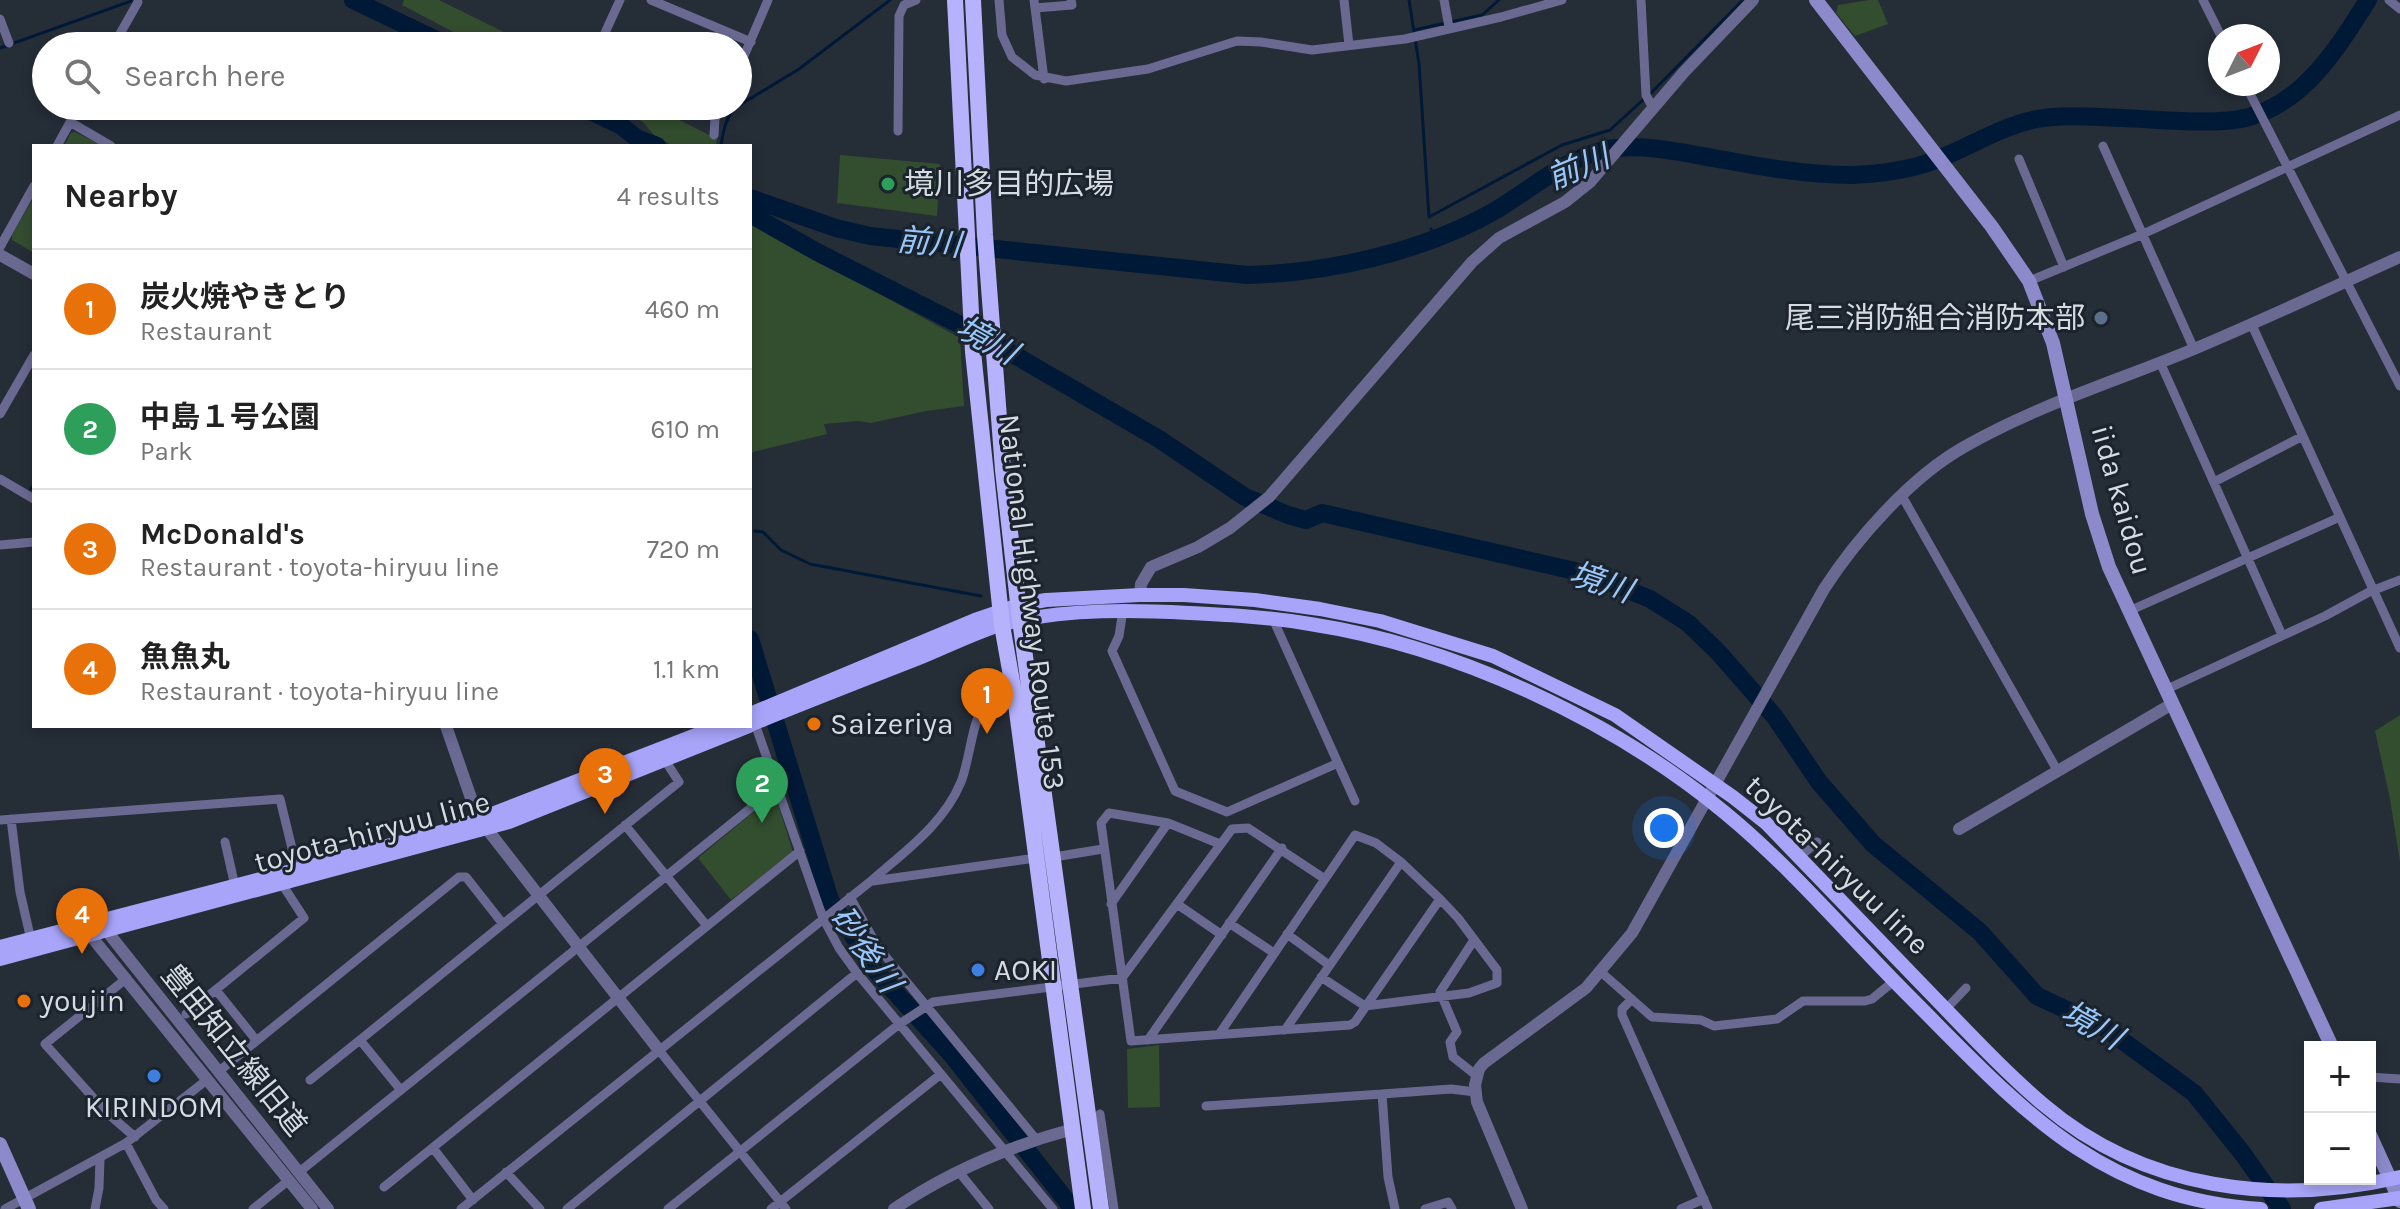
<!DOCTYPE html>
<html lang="en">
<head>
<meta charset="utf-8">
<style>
	body { margin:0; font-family:Karla,"Noto Sans JP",sans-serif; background:#f2f2f2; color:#222 }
	.controls { position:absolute; right:24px; bottom:24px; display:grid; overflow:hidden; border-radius:0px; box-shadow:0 4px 12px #0003 }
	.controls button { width:72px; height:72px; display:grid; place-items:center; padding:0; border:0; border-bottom:2px solid #e0e0e0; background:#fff; color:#222; font:40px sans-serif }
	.compass { position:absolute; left:2208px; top:24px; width:72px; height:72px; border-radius:50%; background:#fff; box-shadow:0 4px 12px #0003; rotate:48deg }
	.you { position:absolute; left:1664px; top:828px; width:28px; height:28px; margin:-20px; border:6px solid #fff; border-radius:50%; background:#1a73e8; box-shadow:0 0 0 12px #1a73e833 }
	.badge { display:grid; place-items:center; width:52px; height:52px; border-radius:50%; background:#1a73e8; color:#fff; font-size:26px; font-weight:700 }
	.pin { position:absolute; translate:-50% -66px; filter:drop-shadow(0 2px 4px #0008) }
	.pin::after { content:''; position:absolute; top:42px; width:28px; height:24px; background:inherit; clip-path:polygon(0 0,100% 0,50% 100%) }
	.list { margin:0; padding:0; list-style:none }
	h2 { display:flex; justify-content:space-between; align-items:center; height:104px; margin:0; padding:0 32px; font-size:34px }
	h2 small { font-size:26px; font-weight:400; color:#767676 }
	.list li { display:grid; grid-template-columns:52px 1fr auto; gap:24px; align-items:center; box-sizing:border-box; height:120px; padding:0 32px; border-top:2px solid #e0e0e0 }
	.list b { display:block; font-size:30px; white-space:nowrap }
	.list p { margin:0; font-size:26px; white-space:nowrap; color:#767676 }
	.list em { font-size:26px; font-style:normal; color:#767676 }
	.icon { flex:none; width:44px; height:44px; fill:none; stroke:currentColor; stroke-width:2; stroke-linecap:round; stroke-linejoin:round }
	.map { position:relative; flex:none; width:2400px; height:1209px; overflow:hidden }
	.search { position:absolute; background:#fff; box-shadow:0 4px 12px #0003; left:32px; top:32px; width:720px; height:88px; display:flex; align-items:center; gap:20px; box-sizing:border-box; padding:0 28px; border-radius:44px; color:#767676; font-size:30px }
	.panel { position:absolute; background:#fff; box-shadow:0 4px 12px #0003; left:32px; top:144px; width:720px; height:584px; border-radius:0px }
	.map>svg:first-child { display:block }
</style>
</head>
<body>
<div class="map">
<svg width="2400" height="1209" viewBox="0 0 2400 1209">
	<rect width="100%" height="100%" fill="#252d37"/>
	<path fill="#334d2f" d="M404,0H439L532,46H480L402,5Z
		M1869,0H1878L1888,24L1855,36L1836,13L1838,5Z
		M614,106H652L717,139L716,146H673L654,135L643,122Z
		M75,132L103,146H64L71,133Z
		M840,155L940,164L937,216L837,203Z
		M34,197V253L12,240V235Z
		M750,223L960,338L964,406L926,411L871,423L858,421L824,424L827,434L753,452L750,455Z
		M2400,715V862L2390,799L2375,731Z
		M775,794L793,852L731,900L698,858Z
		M1159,1045L1160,1107L1128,1108L1127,1049Z"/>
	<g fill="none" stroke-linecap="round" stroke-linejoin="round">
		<path stroke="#001936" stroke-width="3" d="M1409,0L1419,64L1429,217L1562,145L1610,130L1644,99
			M1414,30L1482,15L1499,0
			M0,48L131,1
			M1650,94L1743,0
			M738,106L799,69L890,0
			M721,146C723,132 726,115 737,106
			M1431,229L1435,238
			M31,489L34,484
			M755,531L763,532L781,550L810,564L981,596"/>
		<path stroke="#001936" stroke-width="18" d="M353,0L449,46
			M580,106L620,125L638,139L657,146
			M750,198L836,228L870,236L1247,275C1330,273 1426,251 1498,209C1532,188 1564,160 1604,150C1643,142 1687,154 1725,160C1766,168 1810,175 1852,175C1875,174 1902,171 1924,164C1963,152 1996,127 2037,119C2064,114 2094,117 2122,118C2156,119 2218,126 2249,117C2306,101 2338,47 2368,0
			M750,214L817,252L980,335L1159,439L1245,497L1288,515L1306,520L1322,513L1592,575L1650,599L1688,623L1719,653L1775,717L1819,782L1873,844L1980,932L2037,996L2105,1028L2194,1093L2243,1154L2282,1209
			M750,639L830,900L875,970L951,1054L1073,1209"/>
		<path stroke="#6a6992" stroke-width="9" d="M651,0L751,42
			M999,0L1002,35L1012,57L1035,75L1066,81L1148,69L1237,41L1261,42L1312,50L1405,39L1501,17L1562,0
			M1034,0L1044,79
			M1344,0L1349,45
			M1444,0L1449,27
			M1641,0L1646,95L1653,108
			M2203,0L2221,36
			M2389,0L2400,9
			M1035,8L1072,5L1071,0
			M0,19L9,43
			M113,46L138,2
			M599,46L620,0
			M738,70L768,0
			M2245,84L2400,386
			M70,122L111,146
			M898,131L899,16L904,5L916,0
			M714,135L715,119L721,106
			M57,146L79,106
			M2103,146L2194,349
			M2019,159L2064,267
			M0,247L34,186
			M2029,281L2143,234L2400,115
			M2251,323L2400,648
			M2160,362L2282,635
			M0,414L34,355
			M0,479L34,499
			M2214,482L2303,436
			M1902,496L2057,770
			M0,545L34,542
			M1123,610L1119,636L1112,651L1175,791L1227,812L1336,764
			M2129,611L2340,517
			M1273,619L1355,801
			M2165,690L2325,616L2369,592L2400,580
			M754,721L823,918L839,948L857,973L1053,1209
			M11,819L20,892L31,940
			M0,820L280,799L297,869
			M625,825L707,926
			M225,842L235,886
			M1220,844L1168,823L1109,813L1101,823L1131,1041L1350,1025L1355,1022L1440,899
			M1054,857L1103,849
			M1799,857L1817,842
			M873,881L1036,858
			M850,897L877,946L1036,1139
			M1111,904L1168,823
			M1177,904L1222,935
			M1229,923L1274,953
			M1287,934L1329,965
			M1474,940L1440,992L1457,1032L1450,1042L1453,1057L1477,1076
			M1601,972L1652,1017L1701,1020L1714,1026L1777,1019L1803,1001H1865L1872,999L1894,981
			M127,978L45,1044L106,1112L135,1137
			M216,990L256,1040
			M1631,1000L1622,1009V1015L1708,1209
			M1946,1009L1966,988
			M186,1014L304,918L282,884
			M1285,1030L1401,862
			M1220,1033L1355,835L1376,843L1401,862L1440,899L1458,918L1497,970V983L1469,993L1365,1006L1321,977
			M1148,1040L1282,848
			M658,1049L786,1209
			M218,1072L459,877H466L503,924L679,782L665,760
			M2370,1077L2400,1079
			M310,1080L360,1040
			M400,1089L360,1040L503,924
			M1382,1094L1451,1089L1475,1092
			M1206,1106L1382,1094L1388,1177L1395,1209
			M1100,1114L1114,1209
			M126,1143L156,1200L164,1209
			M433,1148L473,1200
			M506,1172L540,1209
			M959,1172L989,1209
			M298,1173L778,786
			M384,1187L800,851
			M5,1209L126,1143L208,1079
			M95,1209L99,1188L100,1159
			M253,1209L289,1180
			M461,1209L871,881C905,851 943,825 961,782C968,766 973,721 981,712C989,704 1005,705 1016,704
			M567,1209L857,973
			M668,1209L898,1025L933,1002L1122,978L1232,829L1248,828L1325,879
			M771,1209L941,1074
			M1425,1209L1448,1202L1452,1209
			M1681,1209L1704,1199"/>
		<path stroke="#6a6992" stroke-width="12" d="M0,255L34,274
			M1140,595L1141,584L1151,567L1198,547L1230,528L1269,497L1472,262L1499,238L1565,202L1590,182L1684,72L1753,0
			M446,726L471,798L487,829L658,1049
			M1959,829L2172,704
			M102,925L328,1209
			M86,930L312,1209
			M894,1209C948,1172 1010,1146 1073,1129
			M1522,1209L1477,1102L1475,1085L1479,1069L1484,1063L1586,988L1632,933L1824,589C1857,538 1911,477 1964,447C2037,405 2117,381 2194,349C2263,320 2331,288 2400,257"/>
		<path stroke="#8d8acc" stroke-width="14" d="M1816,0L1992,227L2029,281L2053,343L2092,514L2109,567L2332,1047
			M2370,1135L2400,1201
			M0,1144L29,1209"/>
		<path stroke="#a8a4f9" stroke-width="14" d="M750,714L975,620L1019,605L1046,600L1140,595H1184L1255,600L1320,609L1380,621L1493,656L1615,715L1733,797L1766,823C1821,880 1876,937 1931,994C1968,1032 2004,1071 2044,1105C2144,1190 2276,1206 2400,1177
			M750,725C806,702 863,680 919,658C951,645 983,628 1016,621C1073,609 1131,610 1189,613C1229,615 1270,617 1310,624C1454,646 1611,719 1724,812C1790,866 1847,934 1908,995C2017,1104 2095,1198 2261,1209
			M0,947L456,828L719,726
			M0,959L509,822L749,726
			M2321,1209L2400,1198"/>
		<path stroke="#b6b2fc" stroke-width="16" d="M955,0L973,352L1002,625L1016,704L1083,1209
			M973,0L985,235L1003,470L1020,620L1101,1209"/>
	</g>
	<circle fill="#2e9e5b" stroke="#1b232d" stroke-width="3" cx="888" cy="184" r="8"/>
	<circle fill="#5c6f8a" stroke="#1b232d" stroke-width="3" cx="2101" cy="318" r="8"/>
	<g fill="#e8710a" stroke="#1b232d" stroke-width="3">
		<circle cx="814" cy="724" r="8"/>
		<circle cx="24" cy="1001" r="8"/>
	</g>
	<g fill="#3f7fe0" stroke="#1b232d" stroke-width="3">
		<circle cx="978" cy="970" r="8"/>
		<circle cx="154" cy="1076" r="8"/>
	</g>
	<g text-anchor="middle" stroke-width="6" stroke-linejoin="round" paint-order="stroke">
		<g font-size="30" fill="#d5dbe1" stroke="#1b232d" text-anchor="start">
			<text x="904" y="194">境川多目的広場</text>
			<text x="2085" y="328" text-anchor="end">尾三消防組合消防本部</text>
			<text x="830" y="734">Saizeriya</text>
			<text x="994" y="980">AOKI</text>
			<text x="40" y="1011">youjin</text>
			<text x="154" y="1117" text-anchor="middle">KIRINDOM</text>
		</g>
		<g font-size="30" fill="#d5dbe1" stroke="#1b232d">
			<text transform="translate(2122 500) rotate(74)" y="10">iida kaidou</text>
			<text transform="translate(1032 602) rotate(83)" y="10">National Highway Route 153</text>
			<text transform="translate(372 832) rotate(-15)" y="10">toyota-hiryuu line</text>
			<text transform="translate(1837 865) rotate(44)" y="10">toyota-hiryuu line</text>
			<text transform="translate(234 1050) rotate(51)" y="10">豊田知立線旧道</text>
		</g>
		<g font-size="32" font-style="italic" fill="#98c7fc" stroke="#1b232d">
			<text transform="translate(1578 167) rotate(-23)" y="11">前川</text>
			<text transform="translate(929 242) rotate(5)" y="11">前川</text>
			<text transform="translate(987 340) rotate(29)" y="11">境川</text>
			<text transform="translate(1601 582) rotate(18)" y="11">境川</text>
			<text transform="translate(866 949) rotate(55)" y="11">砂後川</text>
			<text transform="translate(2092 1025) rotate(29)" y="11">境川</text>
		</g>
	</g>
</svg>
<div class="controls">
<button>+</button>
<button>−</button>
</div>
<svg class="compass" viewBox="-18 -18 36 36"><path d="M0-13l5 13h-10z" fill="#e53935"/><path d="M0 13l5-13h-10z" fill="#767676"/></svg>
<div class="you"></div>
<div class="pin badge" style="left:987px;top:734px;background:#e8710a">1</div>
<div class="pin badge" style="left:762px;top:823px;background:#2e9e5b">2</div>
<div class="pin badge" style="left:605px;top:814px;background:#e8710a">3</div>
<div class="pin badge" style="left:82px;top:954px;background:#e8710a">4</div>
<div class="search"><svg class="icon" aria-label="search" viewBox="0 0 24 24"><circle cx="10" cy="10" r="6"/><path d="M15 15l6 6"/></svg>Search here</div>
<section class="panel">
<h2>Nearby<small>4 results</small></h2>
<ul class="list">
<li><span class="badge" style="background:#e8710a">1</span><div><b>炭火焼やきとり</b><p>Restaurant</p></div><em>460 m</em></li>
<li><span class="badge" style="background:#2e9e5b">2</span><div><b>中島１号公園</b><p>Park</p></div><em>610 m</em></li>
<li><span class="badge" style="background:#e8710a">3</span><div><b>McDonald's</b><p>Restaurant · toyota-hiryuu line</p></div><em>720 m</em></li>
<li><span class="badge" style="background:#e8710a">4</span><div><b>魚魚丸</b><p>Restaurant · toyota-hiryuu line</p></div><em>1.1 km</em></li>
</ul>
</section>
</div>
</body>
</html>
